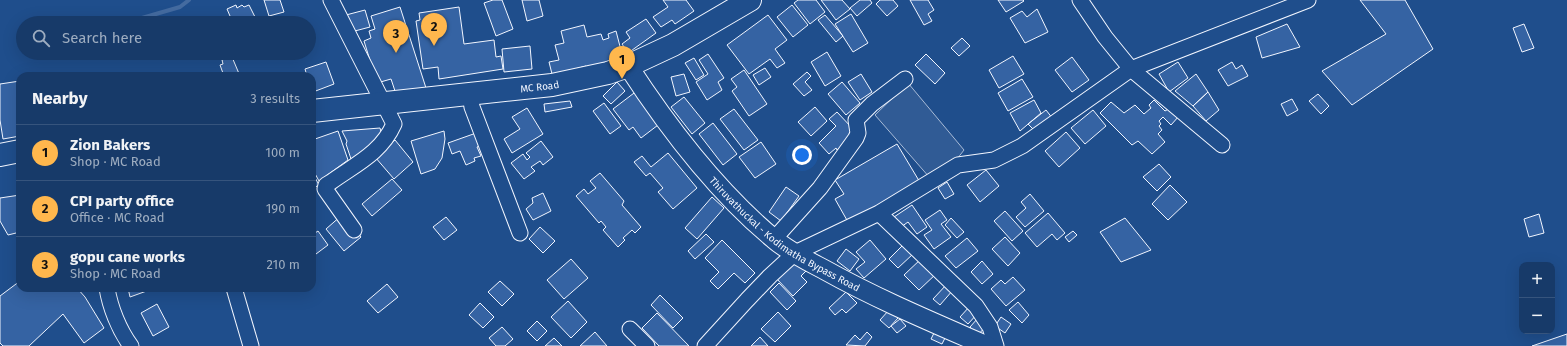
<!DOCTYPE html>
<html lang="en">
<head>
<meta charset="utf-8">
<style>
	body { margin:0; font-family:"Fira Sans",sans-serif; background:#244571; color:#f1f3f6 }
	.controls { position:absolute; right:12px; bottom:12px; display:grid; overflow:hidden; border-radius:8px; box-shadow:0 4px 16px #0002 }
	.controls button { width:36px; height:36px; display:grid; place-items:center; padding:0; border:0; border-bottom:1px solid #36547d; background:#173a69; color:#f1f3f6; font:20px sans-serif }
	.you { position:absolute; left:802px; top:155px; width:14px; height:14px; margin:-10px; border:3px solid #fff; border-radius:50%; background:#1a73e8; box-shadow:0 0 0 6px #1a73e833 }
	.badge { display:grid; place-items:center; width:26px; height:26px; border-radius:50%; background:#ffb74d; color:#111; font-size:13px; font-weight:700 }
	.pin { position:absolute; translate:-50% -33px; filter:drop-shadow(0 1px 2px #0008) }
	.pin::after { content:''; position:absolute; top:21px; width:14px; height:12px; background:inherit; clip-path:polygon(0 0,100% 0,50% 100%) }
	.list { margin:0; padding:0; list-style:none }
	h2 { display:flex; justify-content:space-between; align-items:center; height:52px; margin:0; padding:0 16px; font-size:17px }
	h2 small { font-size:13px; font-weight:400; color:#9eadc0 }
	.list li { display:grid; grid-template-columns:26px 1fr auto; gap:12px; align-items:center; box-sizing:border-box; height:56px; padding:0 16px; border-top:1px solid #36547d }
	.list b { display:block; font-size:15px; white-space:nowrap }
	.list p { margin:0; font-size:13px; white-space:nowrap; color:#9eadc0 }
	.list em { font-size:13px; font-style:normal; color:#9eadc0 }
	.icon { flex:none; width:22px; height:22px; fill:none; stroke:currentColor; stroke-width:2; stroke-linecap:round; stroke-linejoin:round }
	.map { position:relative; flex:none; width:1567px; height:346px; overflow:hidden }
	.search { position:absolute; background:#173a69; box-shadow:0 4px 16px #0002; left:16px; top:16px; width:300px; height:44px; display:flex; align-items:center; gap:10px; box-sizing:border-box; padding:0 14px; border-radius:22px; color:#9eadc0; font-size:15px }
	.panel { position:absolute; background:#173a69; box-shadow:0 4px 16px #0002; left:16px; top:72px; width:300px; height:220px; border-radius:12px }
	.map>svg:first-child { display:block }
</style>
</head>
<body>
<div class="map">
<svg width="1567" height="346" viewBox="0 0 1567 346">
	<rect width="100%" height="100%" fill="#1f4e8c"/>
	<path fill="#305b95" stroke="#a8bbd7" d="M908,83L964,150L957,159L930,178L875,115Z"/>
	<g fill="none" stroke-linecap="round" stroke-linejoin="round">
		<path stroke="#446ba0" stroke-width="4" d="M135,20L180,7L189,0"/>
	</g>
	<path fill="#3563a3" stroke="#f2f6ff" d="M264,0H280L284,12L269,16Z
		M493,0H502L513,29L496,36L484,3Z
		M522,0H539L543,16L527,21Z
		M663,0H686L694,11L675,24L672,20L661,27L653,17L668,7Z
		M798,0H816L825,12L810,24L794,3Z
		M821,0H842L850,9L836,20Z
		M860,0H870L872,3L857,16L850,8Z
		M880,0H893L898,6L887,16L876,4Z
		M910,0H928L934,10L928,14L932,21L924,25Z
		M998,0H1023L1024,1L1006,12Z
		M1360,0H1405L1433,49L1352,105L1322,71L1386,34Z
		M236,5L237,8L242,5L244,7L249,5L255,17L249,19L251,23H233L227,9Z
		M792,5L808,25L793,37L777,17Z
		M400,7L426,88L397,97L391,79L377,83L364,41L371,38L369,31L375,29L371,16Z
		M459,7L464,44L494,40L496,57L501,56L503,69L439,79L438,67L423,69L416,21L420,20L419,13Z
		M1037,9L1048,32L1025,43L1010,18L1022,11L1027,17Z
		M365,10L370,27L351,32L346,15Z
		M851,14L868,43L853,52L835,24Z
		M768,15L787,40L775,49L785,63L777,68L770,59L749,74L727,45Z
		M825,15L843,36L836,42L818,20Z
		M646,19L656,33L628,53L622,44L630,38L626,32Z
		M1287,24L1300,47L1262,58L1256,37Z
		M1524,24L1534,48L1522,52L1513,28Z
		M584,25L587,37L601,34L603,40L609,38L608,34L616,31L623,58L602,63L603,67L588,71L586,66L568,71L553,78L549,62L559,60L555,45L564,43L561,31Z
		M962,38L970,46L959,56L951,48Z
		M530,46L532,69L504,72L502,49Z
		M827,52L841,76L825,86L811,62Z
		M708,54L724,78L718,82L722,90L707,100L696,82L708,74L699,60Z
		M926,54L945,73L935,84L915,65Z
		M1013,56L1024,74L999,88L989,70Z
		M232,57L240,76H224L220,65L223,64L222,60Z
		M1072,57L1089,80L1072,92L1055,70Z
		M694,58L704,75L696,80L685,63Z
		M326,62L334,84L313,92L312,76H307L305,69Z
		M1178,62L1188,78L1169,92L1159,74Z
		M1232,62L1236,69L1242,65L1248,76L1228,86L1218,70Z
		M765,68L771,77L759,85L753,75Z
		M744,70L767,104L749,116L732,91L737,87L731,79Z
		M807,72L811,76L805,82L812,90L804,96L793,84Z
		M684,74L690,92L676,96L671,77Z
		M861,74L872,92L860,100L848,82Z
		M1196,74L1208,92L1193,106L1175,91Z
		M1022,79L1033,97L1008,111L998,93Z
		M20,81V136L3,139L0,120V84Z
		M617,82L625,91L611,104L603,96Z
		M842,82L860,103L846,115L828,94Z
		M638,90L662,122L641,138L633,127L629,130L613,109Z
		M1208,92L1219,110L1206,121L1193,106Z
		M1318,94L1329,106L1321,114L1309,101Z
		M684,97L705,123L692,134L671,107Z
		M1292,99L1298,110L1287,116L1281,104Z
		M1034,100L1041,113L1020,131L1010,113Z
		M1154,100L1165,111L1170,108L1179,116L1171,125L1163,117L1159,121L1161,124L1159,126L1162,130L1158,134L1165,142L1152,154L1138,141L1132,145L1100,113L1111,102L1124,113L1135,105L1144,114L1151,108L1149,105Z
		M570,101L572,107L545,112L544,104Z
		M604,103L621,126L610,134L593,111Z
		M815,107L827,121L811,136L798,122Z
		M527,108L543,134L512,153L504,139L520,129L512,117Z
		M734,109L758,140L744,150L720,119Z
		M1046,110L1053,119L1036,132L1028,124Z
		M1093,110L1106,126L1085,144L1071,128Z
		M837,112L853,129L849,133L851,136L837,150L836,148L829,154L819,143L836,126L829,119Z
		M713,123L737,154L723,165L699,134Z
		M380,128L382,136L352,162L346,144L347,141L342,131Z
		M338,131L348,160L319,181L312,168V143L315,142V139Z
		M444,131L445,139L442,158L435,169L421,174L411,141Z
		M479,132L484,144L477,147L481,156L474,158L475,161L466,165L460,151L452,154L448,143Z
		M1066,132L1080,148L1059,167L1045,151Z
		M395,140L413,162L394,179L375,157Z
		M541,141L553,157L543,165L540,161L531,167L535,171L524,179L511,163L523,154L527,160L530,157L526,153Z
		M761,142L776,164L755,178L739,157Z
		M897,144L921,184L848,222L835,199L844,194L835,180Z
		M668,153L697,188L673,209L658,192L663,188L650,173L646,176L634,162L642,156L651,167Z
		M1159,164L1171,177L1157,191L1143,177Z
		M986,170L999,186L980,202L967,185Z
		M312,172L319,185L312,189Z
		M600,173L624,201L622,205L641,227L635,233L632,230L623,238L625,240L618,247L603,230L606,227L601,221L599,223L576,196L584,189L588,194L596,188L590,181Z
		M392,179L402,190L372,216L362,204Z
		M947,182L954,194L945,199L938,188Z
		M1170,185L1187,202L1168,220L1152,204Z
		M786,187L799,196L781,221L769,212Z
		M543,193L551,211L533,220L526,209L533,203L532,198Z
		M1030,194L1044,211L1025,227L1016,217L1026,208L1021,202Z
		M20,195V232L8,235L0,221V198Z
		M712,197L724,208L697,239L685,228Z
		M912,205L927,227L917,234L908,222L901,227L894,217Z
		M940,210L947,220L941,224L951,237L934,249L924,235L932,230L925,220Z
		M1005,211L1023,231L1012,241L994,221Z
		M1048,213L1065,233L1057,240L1052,234L1037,247L1025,233Z
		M1539,214L1544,233L1529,237L1524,219Z
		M342,215L361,237L344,251L326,229Z
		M446,217L457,230L444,240L433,227Z
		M951,218L964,232L957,238L945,225Z
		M1125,218L1151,250L1121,262L1100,232Z
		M540,227L555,241L543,253L529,239Z
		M318,231L328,245L312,257V235Z
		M1073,231L1077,235L1069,242L1065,237Z
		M706,234L714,242L695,259L688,251Z
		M1005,237L1020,253L1008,266L992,249Z
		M967,238L978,251L956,268L945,256Z
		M722,240L755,273L745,283L734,273L718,289L710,281L719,272L705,258Z
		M870,240L886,259L864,278L856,269L865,262L856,252Z
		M904,244L913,254L898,268L889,259Z
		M846,249L859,259L850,271L837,261Z
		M799,258L809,268L801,276L807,282L793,296L776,278Z
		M922,258L937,273L919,290L904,275Z
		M571,259L588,278L564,299L547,280Z
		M982,261L993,274L982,284L971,272Z
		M1013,277L1025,290L1006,306L991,289L1001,280L1005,284Z
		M20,281V288H77L85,297L104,328L84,343L63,314L29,346H3L0,343V296Z
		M500,281L514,294L502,306L488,292Z
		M779,283L796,301L787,310L770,292Z
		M387,284L398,297L378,313L367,301Z
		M947,284L953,290L940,305L933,299Z
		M128,288H155L130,297Z
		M846,292L857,303L846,313L842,309L835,315L829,308Z
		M660,295L683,318L673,328L651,305Z
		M568,301L587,322L571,338L551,317Z
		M1018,302L1029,315L1022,323L1009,310Z
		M480,303L494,317L483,328L469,315Z
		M157,304L169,327L153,336L141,313Z
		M970,306L978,313L968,324L960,317Z
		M889,310L898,318L889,328L880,320Z
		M778,312L791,326L775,342L761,329Z
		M657,313L689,346H659L642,328Z
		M1001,317L1011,324L1005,333L995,326Z
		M978,318L986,326L978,335L970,327Z
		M900,319L906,326L897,333L891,326Z
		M537,321L547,331L537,341L527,331Z
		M502,327L513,339L505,346H496L489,338Z
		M935,331L946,336L942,344L931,339Z
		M595,332L607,346H580Z
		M867,332L872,337L865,346L846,345L855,335L860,340Z
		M1567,334V346H1532Z
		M760,337L768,346H751Z
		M554,338L562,346H545Z"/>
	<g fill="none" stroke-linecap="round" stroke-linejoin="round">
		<g stroke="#f2f6ff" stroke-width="17">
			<path id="minor" d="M331,0L394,124C381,153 356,164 331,182L326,185L325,189L354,230
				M1080,0L1105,37L1131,69L1222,145
				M470,95L472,107L520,233
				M879,213L976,306L990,327L996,346
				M774,239L820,188L856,138L858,133L856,120L872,104L905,79
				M107,288C110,307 119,330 131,346
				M234,288L251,346
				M630,329L647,346
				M705,346L747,300L770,276L795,253L879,213L958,165L994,160L1022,146L1131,69L1308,0"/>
		</g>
		<g stroke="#f2f6ff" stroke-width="21">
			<g id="major">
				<path id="s1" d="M628,66C669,129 716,191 774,239C789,252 808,261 825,270C877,299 932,322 987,346"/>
			</g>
		</g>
		<g stroke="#f2f6ff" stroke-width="24">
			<g id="highway">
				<path id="s2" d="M312,111L552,85L608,73L628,66L673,45L750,0"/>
				<path d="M0,155L20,151"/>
			</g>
		</g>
		<use href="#minor" stroke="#1f4e8c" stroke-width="15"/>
		<use href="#major" stroke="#1f4e8c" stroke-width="19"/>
		<use href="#highway" stroke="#1f4e8c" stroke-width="22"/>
	</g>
	<g text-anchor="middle" stroke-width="3" stroke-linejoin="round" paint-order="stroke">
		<g font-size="10" fill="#f2f6ff" stroke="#1f4e8c">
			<text dy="4" stroke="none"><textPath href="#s2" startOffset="229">MC Road</textPath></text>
			<text dy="4" stroke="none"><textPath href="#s1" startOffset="233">Thiruvathuckal - Kodimatha Bypass Road</textPath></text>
		</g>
	</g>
</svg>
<div class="controls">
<button>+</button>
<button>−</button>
</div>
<div class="you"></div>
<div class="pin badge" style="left:622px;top:79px">1</div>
<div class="pin badge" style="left:434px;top:46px">2</div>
<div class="pin badge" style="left:396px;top:53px">3</div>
<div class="search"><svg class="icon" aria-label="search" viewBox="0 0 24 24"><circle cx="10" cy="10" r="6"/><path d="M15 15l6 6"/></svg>Search here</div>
<section class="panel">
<h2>Nearby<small>3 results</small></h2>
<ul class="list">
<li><span class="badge">1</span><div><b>Zion Bakers</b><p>Shop · MC Road</p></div><em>100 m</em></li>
<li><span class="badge">2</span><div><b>CPI party office</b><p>Office · MC Road</p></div><em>190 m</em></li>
<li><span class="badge">3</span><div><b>gopu cane works</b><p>Shop · MC Road</p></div><em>210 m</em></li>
</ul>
</section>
</div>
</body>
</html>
